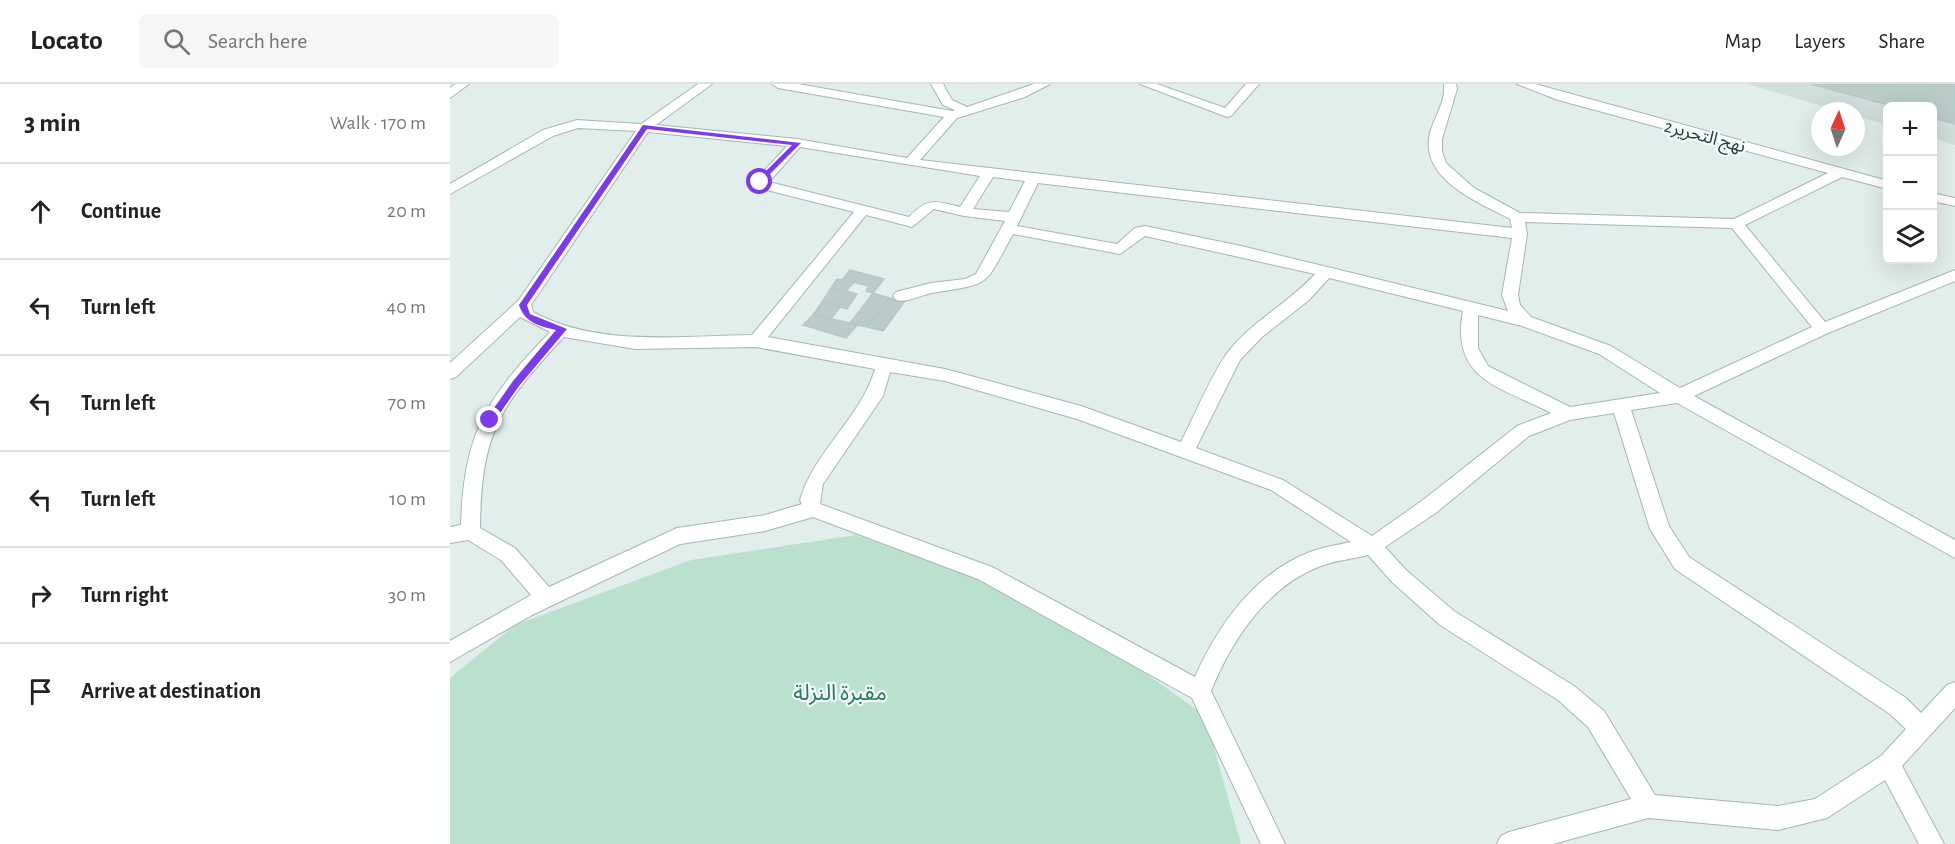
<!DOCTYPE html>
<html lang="en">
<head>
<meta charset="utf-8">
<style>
	body { margin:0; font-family:"Alegreya Sans","Noto Sans Arabic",sans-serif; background:#f6f6f6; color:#222 }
	.controls { position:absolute; right:18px; top:18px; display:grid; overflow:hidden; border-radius:9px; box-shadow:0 6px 24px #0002 }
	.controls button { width:54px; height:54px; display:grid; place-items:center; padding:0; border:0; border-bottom:2px solid #e0e0e0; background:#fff; color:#222; font:30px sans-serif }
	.compass { position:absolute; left:1361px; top:18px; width:54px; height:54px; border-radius:50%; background:#fff; box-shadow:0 6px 24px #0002; rotate:3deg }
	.stop { position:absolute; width:18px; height:18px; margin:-14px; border:4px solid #7c3aed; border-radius:50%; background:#fff }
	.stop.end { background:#7c3aed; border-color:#fff; box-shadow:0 2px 6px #0008 }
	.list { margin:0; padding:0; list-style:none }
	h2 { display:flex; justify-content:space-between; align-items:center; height:78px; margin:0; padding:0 24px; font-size:26px }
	h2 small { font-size:20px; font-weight:400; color:#767676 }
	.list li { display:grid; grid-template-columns:39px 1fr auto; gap:18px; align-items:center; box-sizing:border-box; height:96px; padding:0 24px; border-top:2px solid #e0e0e0 }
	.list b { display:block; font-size:22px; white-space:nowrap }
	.list em { font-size:20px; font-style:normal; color:#767676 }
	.icon { flex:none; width:33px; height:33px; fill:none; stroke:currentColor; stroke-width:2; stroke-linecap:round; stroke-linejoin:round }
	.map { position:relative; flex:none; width:1505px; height:760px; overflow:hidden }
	header { display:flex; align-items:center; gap:36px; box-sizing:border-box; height:84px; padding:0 30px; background:#fff; border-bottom:2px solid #e0e0e0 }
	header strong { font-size:28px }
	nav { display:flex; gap:33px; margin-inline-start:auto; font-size:21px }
	.search { width:420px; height:54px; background:#f6f6f6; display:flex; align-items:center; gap:15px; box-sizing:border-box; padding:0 21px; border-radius:9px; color:#767676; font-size:22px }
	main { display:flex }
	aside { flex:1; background:#fff }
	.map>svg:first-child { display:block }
</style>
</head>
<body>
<header>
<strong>Locato</strong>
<div class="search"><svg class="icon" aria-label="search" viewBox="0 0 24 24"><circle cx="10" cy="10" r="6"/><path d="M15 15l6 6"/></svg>Search here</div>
<nav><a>Map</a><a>Layers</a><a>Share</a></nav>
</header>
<main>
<aside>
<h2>3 min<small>Walk · 170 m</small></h2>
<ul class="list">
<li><svg class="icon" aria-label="ahead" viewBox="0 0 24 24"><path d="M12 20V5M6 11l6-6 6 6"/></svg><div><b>Continue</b></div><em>20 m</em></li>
<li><svg class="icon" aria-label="left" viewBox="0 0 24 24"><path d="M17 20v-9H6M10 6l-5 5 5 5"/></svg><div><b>Turn left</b></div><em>40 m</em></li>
<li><svg class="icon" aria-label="left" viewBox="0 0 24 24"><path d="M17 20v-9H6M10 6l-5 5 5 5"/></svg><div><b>Turn left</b></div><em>70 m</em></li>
<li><svg class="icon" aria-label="left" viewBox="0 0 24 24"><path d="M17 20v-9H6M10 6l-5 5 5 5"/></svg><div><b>Turn left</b></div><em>10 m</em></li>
<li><svg class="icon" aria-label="right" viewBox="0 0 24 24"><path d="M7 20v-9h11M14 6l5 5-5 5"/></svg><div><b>Turn right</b></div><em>30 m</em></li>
<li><svg class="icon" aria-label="arrive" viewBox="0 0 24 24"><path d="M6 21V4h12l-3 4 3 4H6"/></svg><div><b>Arrive at destination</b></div></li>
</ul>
</aside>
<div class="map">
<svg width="1505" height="760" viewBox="0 0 1505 760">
	<rect width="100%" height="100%" fill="#e2eeeb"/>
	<path fill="#d0dedc" d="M1297,0H1505V61L1483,54L1482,22H1438L1437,41L1406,32V27H1389Z"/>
	<path fill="#b9e1cd" d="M406,451L535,497L669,570L755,632L791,760H0V594L65,541L241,476Z"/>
	<path fill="#baccc8" stroke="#b4c8c5" stroke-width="1.5" d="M1361,0H1505V40L1482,34V22H1442Z
		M400,186L434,195L423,209L416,207L419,202L404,198L396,207L381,204L387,195L392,196Z
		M381,204L396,207L407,210L397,225L372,218Z
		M423,209L439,214L417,243L400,239Z
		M439,214L455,217L433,247L417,243Z
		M372,218L390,223L381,235L363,231Z
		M363,231L400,239L408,240L396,254L353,241Z"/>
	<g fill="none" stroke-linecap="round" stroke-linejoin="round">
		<g stroke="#a4b7b4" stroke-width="2">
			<path id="minor" d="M5,0H19L0,14V4Z
				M248,0H262L206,41L347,55L457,74L494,33L328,4L322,0H348L502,27L505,26L493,21L481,0H493L502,16L517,23L584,0H600L575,13L507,34L470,76L1062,144L1060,135C1029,118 969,96 980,49C984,33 996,18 994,0H1006L1007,5L992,55V67L996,79L1024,104L1070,129L1284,135L1378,89L1108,16L1067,0H1085L1438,97V105L1392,93L1295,141L1375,238L1505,186V197L1378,249L1244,312L1505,456V474L1227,319L1181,326L1219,442L1239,473L1456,614L1471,629L1497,601L1505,598V624L1452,682L1494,760H1469L1435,696L1377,734L1328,746L1198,734L1103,760H1047L1051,752L1059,748L1181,715L1138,643L1108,616L990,541L942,498L918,471C902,475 883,477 868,483C816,504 781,557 761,607L835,760H811L742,614L528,495L363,433L315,447L230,460L82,531L0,578V557L81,511L51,476L18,456L0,459V443L11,441C14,348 36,315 100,248L70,233L6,293L0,295V279L68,217L186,47L128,44L103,52L0,110V100L93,46L127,36L191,40ZM198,48L337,62L305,97V103L404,128L302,251C230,252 147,263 83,228L81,221ZM350,63L530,92L510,123C485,117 478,113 459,133L319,98ZM543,93L575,97L559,128L523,125ZM588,99L1062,154L1052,211L1058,227L791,162L695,142L685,144L667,160L567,142ZM484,125L514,132L555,137L526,190L515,195L481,199L446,208L443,212L446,216C457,219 471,211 482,209C543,199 533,204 563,150L670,170L695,152L865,190C839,219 802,237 778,268C761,291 745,331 731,358L631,322L495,285L318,253L416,131L462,143ZM1075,138L1282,144L1362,243L1230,304L1161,262L1081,233L1070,221L1068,211L1077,150ZM879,194L1013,227C1000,296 1051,303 1101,329L1067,342L973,416L922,452L833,396L746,364L790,276L812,253L859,216ZM1028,231L1072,242L1149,270L1210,309L1120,323L1038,282L1028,264ZM114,253L185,265L306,263L425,285C411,334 364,367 350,416L352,420L315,431L227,444L99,503L65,464L30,444C31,348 50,322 114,253ZM440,288L495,297L627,335L821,406L901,458C887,461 873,463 860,468C805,489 768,541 745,593L542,483L370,420L373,400L433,312ZM1164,329L1200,445L1225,485L1440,630L1456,645L1431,672L1365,715L1328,722L1205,711L1154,627L1124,602L1004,527L956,486L935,463L987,428L1079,352L1120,336Z
				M690,0H707L775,24L796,0H809L781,32L777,33Z
				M1482,109L1505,114V122L1482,117Z"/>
		</g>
		<use href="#minor" fill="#fff" fill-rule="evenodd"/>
	</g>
	<path fill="#7c3aed" d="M193,41L351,59L310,100L307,96L342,61L197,45L77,221L80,230L117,245L69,302L43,339H37V334L63,297L106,246C89,242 75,239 69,221Z"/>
	<g text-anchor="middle" stroke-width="4.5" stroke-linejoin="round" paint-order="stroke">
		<g font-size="18" fill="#204140" stroke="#f3faf8">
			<text transform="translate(1255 52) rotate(15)" y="6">نهج التحرير2</text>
		</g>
		<g font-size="22" fill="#267c5c" stroke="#f3faf8">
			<text x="390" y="616">مقبرة النزلة</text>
		</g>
	</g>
</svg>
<div class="controls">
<button>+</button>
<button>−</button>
<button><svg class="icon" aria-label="layers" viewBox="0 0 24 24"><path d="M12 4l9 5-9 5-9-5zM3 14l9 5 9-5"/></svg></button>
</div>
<svg class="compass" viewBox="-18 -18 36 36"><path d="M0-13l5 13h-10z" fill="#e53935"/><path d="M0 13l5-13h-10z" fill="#767676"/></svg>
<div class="stop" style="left:310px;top:98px"></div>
<div class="stop end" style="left:40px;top:336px"></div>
</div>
</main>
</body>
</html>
